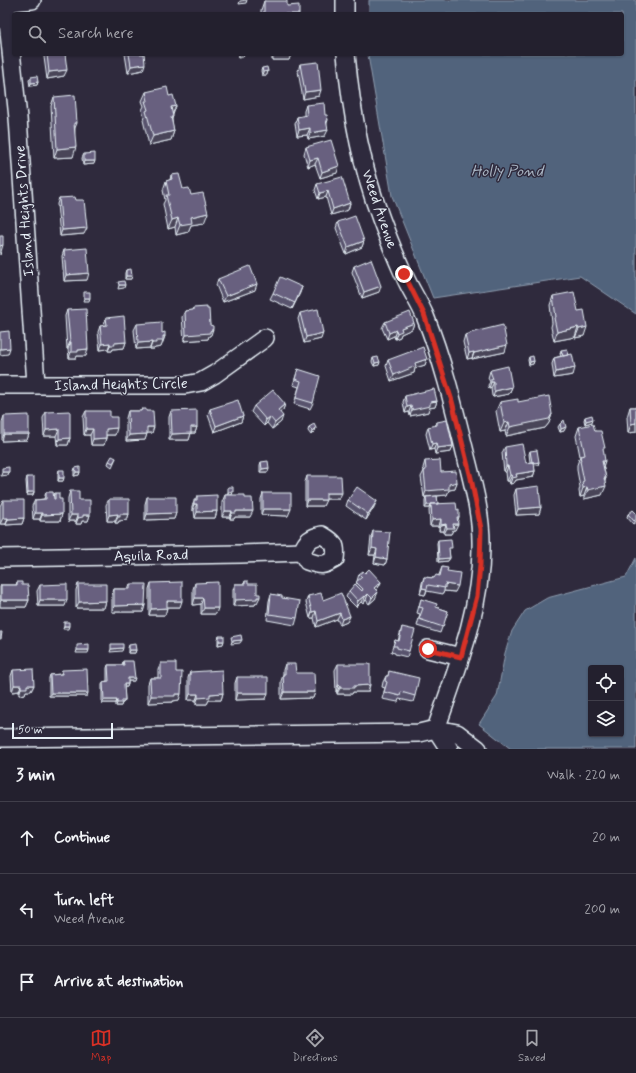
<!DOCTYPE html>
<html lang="en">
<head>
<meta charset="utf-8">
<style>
	body { margin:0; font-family:Mynerve,sans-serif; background:#2b2836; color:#f1f3f6 }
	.controls { position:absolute; right:12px; bottom:12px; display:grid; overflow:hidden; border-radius:4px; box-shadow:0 1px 3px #0004 }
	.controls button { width:36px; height:36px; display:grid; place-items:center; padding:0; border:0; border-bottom:1px solid #403e4a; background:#23202e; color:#f1f3f6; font:20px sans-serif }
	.scale { position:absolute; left:12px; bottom:10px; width:101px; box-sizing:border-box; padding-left:4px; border:2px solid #e8f1f8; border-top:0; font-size:11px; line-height:14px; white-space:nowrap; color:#e8f1f8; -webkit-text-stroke:3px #2f2a3d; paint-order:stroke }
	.stop { position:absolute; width:12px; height:12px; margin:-9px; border:3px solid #d93025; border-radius:50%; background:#fff }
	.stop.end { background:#d93025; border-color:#fff; box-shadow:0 1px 4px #0008 }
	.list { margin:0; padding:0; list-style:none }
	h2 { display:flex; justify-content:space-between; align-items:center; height:52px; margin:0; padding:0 16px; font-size:17px }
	h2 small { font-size:13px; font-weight:400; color:#a3a3aa }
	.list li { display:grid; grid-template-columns:26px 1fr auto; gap:12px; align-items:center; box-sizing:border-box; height:72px; padding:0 16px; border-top:1px solid #403e4a }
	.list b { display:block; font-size:15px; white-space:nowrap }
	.list p { margin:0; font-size:13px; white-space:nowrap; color:#a3a3aa }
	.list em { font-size:13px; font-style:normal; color:#a3a3aa }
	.icon { flex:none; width:22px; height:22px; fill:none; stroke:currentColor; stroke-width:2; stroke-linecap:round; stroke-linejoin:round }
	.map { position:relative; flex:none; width:636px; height:749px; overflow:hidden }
	.search { position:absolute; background:#23202e; box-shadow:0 1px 3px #0004; left:12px; right:12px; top:12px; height:44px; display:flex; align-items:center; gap:10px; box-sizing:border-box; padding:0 14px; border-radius:4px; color:#a3a3aa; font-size:15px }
	.sheet { height:268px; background:#23202e }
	nav { display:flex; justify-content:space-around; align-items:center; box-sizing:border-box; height:56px; border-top:1px solid #403e4a; background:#23202e; font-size:11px; color:#a3a3aa }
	nav a { display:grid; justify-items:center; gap:2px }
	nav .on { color:#d93025 }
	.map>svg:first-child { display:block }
</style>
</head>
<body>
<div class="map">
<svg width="636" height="749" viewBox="0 0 636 749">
	<rect width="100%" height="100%" fill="#2f2a3d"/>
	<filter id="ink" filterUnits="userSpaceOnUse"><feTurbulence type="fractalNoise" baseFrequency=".025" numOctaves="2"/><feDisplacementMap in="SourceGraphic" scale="8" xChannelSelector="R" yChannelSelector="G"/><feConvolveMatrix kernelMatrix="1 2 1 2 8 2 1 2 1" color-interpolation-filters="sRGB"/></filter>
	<g filter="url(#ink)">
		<path fill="#51637c" stroke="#8d9cae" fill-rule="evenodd" d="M369,0H636V314L580,276L433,298L392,196L368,55V54H622V14H369Z
			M636,558V749H511L479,724L497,696L502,670L505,653L512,631L525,611L547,598L626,577ZM591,668H621V734H591Z"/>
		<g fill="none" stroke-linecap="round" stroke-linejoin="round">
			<g stroke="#e8f1f8" stroke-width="20">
				<path id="minor" d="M345,0V14
					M0,3L32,0
					M6,3L18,118L36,384
					M346,54C351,110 361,166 381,219C388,238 396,257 404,275C410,289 419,302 425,316C442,358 453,403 464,448C472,481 482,514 481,548C481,611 456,671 436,729
					M0,385H185L201,382L215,374L265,338
					M322,535C334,542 337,544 335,559C323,566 321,566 307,561L302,552C306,541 311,537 322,535Z
					M0,558L241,554L302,552
					M428,649L461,657
					M436,729L449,749
					M0,738L419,733L436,729L457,733L478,749"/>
			</g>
			<use href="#minor" stroke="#2f2a3d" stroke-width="17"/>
		</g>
		<path fill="#59536d" stroke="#e8f1f8" d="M264,1L287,6L299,14H261V10Z
			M45,54H66L65,58L64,76L47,79L44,57Z
			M125,54H144L143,70L128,73Z
			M272,54H291L289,60H272Z
			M300,64L319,96L303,99L298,71Z
			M262,68L267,75H262L261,71Z
			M31,77L38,82L37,85L30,86L29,80Z
			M146,92L169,96L176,106L173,115L172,120L174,131L171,140L149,145L143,120L144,117L142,110L144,106L142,101Z
			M54,97L77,123L75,128L73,157L54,158L51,106Z
			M306,105L325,115L328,120L327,123L325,136L308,139L307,135L297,136L295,123L297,117L304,116V111Z
			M306,147L337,173L320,178L315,164L308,167L304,154Z
			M84,154L94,164L83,165L82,158Z
			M171,175L183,189L191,195L204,223L191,225L188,232L176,235L175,227L168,229L163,204L165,200L163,190L166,181L170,180Z
			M317,184L350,203L348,210L331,215L326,197L318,199L315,190Z
			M59,198L76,200L84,234L60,236L57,204Z
			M338,222L364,241L362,247L346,254L336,228Z
			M64,250L87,280L64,281L62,256Z
			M354,266L379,292L362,298L352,272Z
			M126,270L131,279H125V273Z
			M218,279L255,290L223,302L216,285Z
			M302,287L292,309L270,299L273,293Z
			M553,296L578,311L584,336L575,338V337L554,341L551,327L552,323L550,305Z
			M193,308L210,325L211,335L209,336L208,339L184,341L182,317L185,311L192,310Z
			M67,310L86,356H77L76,358H69L68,349H67L65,316Z
			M300,313L321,339L304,343L298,319Z
			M106,318L126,342L124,348L113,349L112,351H108V349L100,350L98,332L100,326H104V324Z
			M385,322L414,323L412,329L401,334L400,337L395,339L394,336L387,339L382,328Z
			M137,324L162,333L165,336L161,347L155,348L154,349H150V348L136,349L134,330Z
			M470,333L505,352L472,359V358L467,359L463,342L465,335L469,334Z
			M561,350L569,355L573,375L554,378L552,364L554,358L561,356L560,354Z
			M529,357L534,361L533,364L529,365L528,360Z
			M373,358L379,365L374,366L372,362Z
			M427,359L425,365L415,368L414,373L391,381L386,366L388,360Z
			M298,369L313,403L310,409L294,404L299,387L293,385Z
			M490,371L512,387L509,394L493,397L492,396L491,388L489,389L488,385L490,382L488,378Z
			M405,396L437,401L435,407L429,408L428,412L410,416L409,412L405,413L403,402Z
			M500,402H518L552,414L549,423L545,428L506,436L505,431L500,432L496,411Z
			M285,404L283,410L280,413L281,422L272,429L267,423L264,426L251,412L254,406Z
			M630,407H636V432L628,433L627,417Z
			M142,409L146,411L152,433H147L145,440L126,441V418L128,411H141Z
			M210,409L243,416L241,422L214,432L208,415Z
			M86,411L110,417L115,435H106V438L104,445H91L90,435H84L83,417Z
			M171,411L197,427L195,433H191L189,440H169V417Z
			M46,412L70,438L68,445H57L56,436H44L43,418Z
			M4,416L29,434L27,440L2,441V422Z
			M585,417L592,422L585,424L584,420Z
			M437,422L451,452L435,454L434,449L430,450L426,434L428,427L435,426Z
			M560,424L564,431L560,432L558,427Z
			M309,427L316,428L315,431L311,435L308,431Z
			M579,427L595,431L606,478L605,481L602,495L584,499V496L580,497L579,491L580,487L577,470V465L580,456L576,436Z
			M505,447L526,463L530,462L529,454L530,451L539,462L538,465L534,466L535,471L533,477L516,480L514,483L510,484L509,481H507L506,472H504L502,453Z
			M116,458L112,467L108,464L109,461Z
			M425,461L441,472L457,482L455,489L449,490L447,495L437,496L438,504L457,510L459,517L455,530H453L451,534H444V531H439V526H430L429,510L430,508H425V500L426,497H424L421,477L424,471L423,468Z
			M261,462L268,472H260V465Z
			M75,468L80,472L79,475L74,476V471Z
			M59,470L63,481H58V474Z
			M307,476L339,499H326L323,506H305V482Z
			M27,477L34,492L33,495H27L26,481Z
			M516,489L541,507L539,514L516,515L514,495Z
			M70,491L79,500L90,515L88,521H82L81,524H76V521H68V498Z
			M46,492L53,496L55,493L59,499L62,514L60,521H40V519H33L32,506L35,500L44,499Z
			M263,493L288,516L261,515V499Z
			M225,495L245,498L250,517H235L234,519H230V517H222V502Z
			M197,496L217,511L215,518H195L194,510H192V506Z
			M147,497L176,513L174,519L145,520V504Z
			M109,499L129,514L127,520L119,521L118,523H115V521H107L106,505Z
			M3,500L24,518L22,524L6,525V524H0V506Z
			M348,500L374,507L366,520L346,506Z
			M628,514L636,522L633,524L627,517Z
			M373,531L387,559L385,565L374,563L375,555H369L371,537Z
			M438,540L450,551H449L450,558L448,561L438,562L437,543Z
			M442,567L447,571L455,592L444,591L443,594L427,591L425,595L420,594L422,583L424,577L434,578L439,575Z
			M365,573L381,582L378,588L376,590L375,599L369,604L366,600L363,604L361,602L356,607L346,597L349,591L356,584L358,581H357L359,574Z
			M245,581L248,584L257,603H256L255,605L233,606V590L235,584H244Z
			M17,582L29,600L26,607H0V587L1,585H16Z
			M151,583L180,607H167L165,615H149V589Z
			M195,583L216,614H201V604L193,605V589Z
			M78,584L106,601L104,608H76V590Z
			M130,584L145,605L143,612H112V595L114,589H128Z
			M40,585L65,606H38L37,591Z
			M271,594L282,598L297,618L295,625L267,620L269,601Z
			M308,596L323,600L350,616L347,622L340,625L337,619L316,627L314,618H310L306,602Z
			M421,599L436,607L448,611L440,633L417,626L420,614L417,613Z
			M402,627L409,651L407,657L395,654V653L391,652L395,640L398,641Z
			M219,636L223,644L218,645V639Z
			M129,645L136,650L135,653H128V648Z
			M123,661L134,681H128V684L127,687H124L125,700L123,703H122L121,706H116V703H102V685L103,682L107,681V668L108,665H122Z
			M161,663L176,672L179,700L173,701V702L148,703V684L150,678H158V670Z
			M285,664L315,692L313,698L281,699V681L283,675V670Z
			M338,664L368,692H353L352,694H337V692H336L335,670Z
			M13,670L34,685L31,691H26L25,694L19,695V691L12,692L11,676Z
			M62,670L87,696H49V678L50,675L61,674Z
			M389,671L415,696L413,702L399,699L398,702L382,699L385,688L382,687L383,682L386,676H388Z
			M190,672L223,693L221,700H209L207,704H196V700H188V678Z
			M237,677L266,699L235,700V683Z"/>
		<path fill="#494459" stroke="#e8f1f8" d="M247,0L246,3L239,4L240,1Z
			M244,54L243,57L238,58L239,55Z
			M275,54H291L289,60H272Z
			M145,64L143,70L128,73L131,66Z
			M67,70L64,76L47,79L49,72Z
			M268,71L267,75H262L263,72Z
			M38,82L37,85L30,86L31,83Z
			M321,90L319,96L303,99L305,92Z
			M176,106L172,115L171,107Z
			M310,128L307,135L297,136L299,130Z
			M328,130L325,136L308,139L310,133Z
			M174,131L171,140L149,145L153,136Z
			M76,147L73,157L54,158L57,149Z
			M318,158L315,164L308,167L310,160Z
			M84,161H95L94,164L83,165Z
			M339,166L337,173L320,178L322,172Z
			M328,191L326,197L318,199L320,193Z
			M350,203L348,210L331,215L333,209Z
			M208,213L204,223L191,225L188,232L176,235L180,225L191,217Z
			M178,218L175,227L168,229L172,220Z
			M87,228L84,234L60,236L62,230Z
			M364,241L362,247L346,254L348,247Z
			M3,245L0,255V246Z
			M89,273L87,280L64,281L66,275Z
			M126,276H132L131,279H125Z
			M257,284L255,290L223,302L226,296Z
			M119,285H125L124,288L118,289Z
			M381,286L379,292L362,298L364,292Z
			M302,287L300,293L292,309L295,303Z
			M84,298H90L89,301H83Z
			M414,323L412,329L401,334L400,337L395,339L397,333L401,328Z
			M578,327L575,337L554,341L557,332Z
			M587,327L584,336L575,338L579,329Z
			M213,329L211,335L209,336L208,339L184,341L186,335L210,331Z
			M396,330L394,336L387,339L389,333Z
			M323,333L321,339L304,343L306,337Z
			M163,336H165L161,347L155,348L154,349H150L152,343L156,341Z
			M70,342H71L68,349H67Z
			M126,342L124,348L113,349L112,351H108L110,345L114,343Z
			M152,342L150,348L136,349L138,343Z
			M110,343L108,349L100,350L102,344Z
			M507,345L505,352L472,359L474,353Z
			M10,348L8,354L0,355V349Z
			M88,349L86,356H77L76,358H69L71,352L78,350Z
			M474,352L472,358L467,359L469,353Z
			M427,359L425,365L415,368L414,373L391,381L394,375L415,363Z
			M534,361L533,364L529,365L530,362Z
			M380,362L379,365L374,366L375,363Z
			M575,368L573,375L554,378L556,372Z
			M491,382H494L491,388L489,389Z
			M512,387L509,394L493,397L495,391Z
			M437,401L435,407L429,408L428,412L410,416L412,410L430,402Z
			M285,404L283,410L276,416L278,410Z
			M411,406L409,412L405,413L407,407Z
			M552,414L549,423L545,428L506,436L510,427Z
			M243,416L241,422L214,432L216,426Z
			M283,416L281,422L272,429L275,423Z
			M270,417L267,423L264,426L266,420Z
			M593,419L592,422L585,424L586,421Z
			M509,422L505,431L500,432L504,423Z
			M636,423V432L628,433L631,424Z
			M147,427H154L152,433H145Z
			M191,427H197L195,433H188Z
			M566,427L564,431L560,432L561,429Z
			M117,428L115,435H104L106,429Z
			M316,428L315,431L311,435L312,431Z
			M59,429L56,436H44L46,430Z
			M86,429H93L90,435H84Z
			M191,433L189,440H169L172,434Z
			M4,434H29L27,440L2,441Z
			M147,434L145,440L126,441L129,435Z
			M70,438L68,445H57L59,439Z
			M106,438L104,445H91L93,439Z
			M436,443L434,449L430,450L432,444Z
			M453,446L451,452L435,454L437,448Z
			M602,461H605L602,470Z
			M539,462L538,465L531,466L532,463Z
			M506,466H508L506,472H504Z
			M269,468L268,472H260L262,469Z
			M535,471L533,477L516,480L514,483L510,484L512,478L516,474Z
			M2,472H9L8,475L1,476Z
			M76,472H80L79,475L74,476Z
			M510,475H512L509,481H507Z
			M59,478H64L63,481H58Z
			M604,478H606L602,487L606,486L602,495L584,499L588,490Z
			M457,482L455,489L449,490L447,495L424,497L426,491L449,484Z
			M587,487L584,496L580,497L583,488Z
			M28,492H34L33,495H27Z
			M228,492H233L232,495H227Z
			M326,493H342L339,499H323Z
			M307,500H326L323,506H305Z
			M377,501L374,507L366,520L368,514Z
			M194,504H197L194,510H192Z
			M427,505H431L430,508H425Z
			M541,507L539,514L516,515L518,509Z
			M263,509H291L288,516L261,515Z
			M217,511L215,518H195L197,512Z
			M225,511H232L230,517H222Z
			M236,511H253L250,517H235L234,519H230L232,513Z
			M35,513H42L40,519H33Z
			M176,513L174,519L145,520L147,514Z
			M62,514L60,521H40L42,515Z
			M118,514L115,521H107L109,515Z
			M120,514H129L127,520L119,521L118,523H115L118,517Z
			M71,515H78L76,521H68Z
			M83,515H90L88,521H82L81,524H76L78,518Z
			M3,518H8L6,524H0Z
			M24,518L22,524L6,525L8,519Z
			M441,519L439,526H430L432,520Z
			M446,524L444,531H439L441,525Z
			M453,524H458L455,530H453L451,534H444L447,528Z
			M372,548L377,549L375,555H369Z
			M376,557L387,559L385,565L374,563Z
			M450,558L448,561L438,562L439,559Z
			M381,582L378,588L372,595L374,588Z
			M445,584L458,586L455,592L444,591Z
			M422,588L427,589L425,595L420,594Z
			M378,592L375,599L369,604L372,598Z
			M368,594L366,600L363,604L365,597Z
			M364,596L361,602L356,607L358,601Z
			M257,597H260L257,603H256L255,605L233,606L235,600Z
			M195,598H203L201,604L193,605Z
			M1,600H29L26,607H0V603Z
			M40,600H67L65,606H38Z
			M106,601L104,608H76L79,602Z
			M167,601H182L180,607H165Z
			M145,605L143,612H112L114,606Z
			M167,608L165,615H149L151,609Z
			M204,608H218L216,614H201Z
			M316,611L314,618H310L312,612Z
			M340,613L337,619L316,627L318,621Z
			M350,616L347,622L340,625L342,619Z
			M64,626H69L68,629H63Z
			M242,640L240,643L231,644L232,641Z
			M219,641H224L223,644L218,645Z
			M123,648L122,651L110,652L111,649Z
			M77,650H89L88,653H76Z
			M129,650H136L135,653H128Z
			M128,678H135L134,681H127Z
			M124,684H128L127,687H123Z
			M14,685H21L19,691L12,692Z
			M27,685H34L31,691H26L25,694L19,695L21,688Z
			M338,685H340L337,692H336Z
			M370,685L368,692H353L352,694H337L340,688L354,686Z
			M284,692H315L313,698L281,699Z
			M51,693H88L87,696H49Z
			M223,693L221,700H209L207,704H196L198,698L210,694Z
			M237,693H268L266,699L235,700Z
			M175,694H181L179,700L173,701V702L148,703L151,696Z
			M190,694H198L196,700H188Z
			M104,700H117L116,703H102Z
			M122,700H125L123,703H122L121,706H116L117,703Z"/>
		<path fill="#68617f" stroke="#e8f1f8" d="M264,1H287V6L299,5V14H264Z
			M47,54H65L67,70L49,72Z
			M129,54H144L145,64L131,66Z
			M318,62L321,90L305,92L300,64Z
			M267,67L268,71L263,72L262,68Z
			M37,76L38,82L31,83V77Z
			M167,87L169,96L173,95L176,106L171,107L173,117H171L174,131L153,136L146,111L148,110L145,101H148L146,92Z
			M75,95L77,123H74L76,147L57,149L54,97Z
			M324,103L325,115H327L328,120H326L328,130L310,133V128L299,130L297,117L307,115L306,105Z
			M331,140L339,166L322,172L318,158L310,160L306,147Z
			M95,153V161H84V154Z
			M179,174L183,189L189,188L191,195L203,193L208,213L191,217L192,223L180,225L178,218L172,220L166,195H169L166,181L172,179L171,175Z
			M342,177L350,203L333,209L328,191L320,193L317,184Z
			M75,197L76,200H84L87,228L62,230L59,198Z
			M355,216L364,241L348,247L338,222Z
			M0,236H3V245L0,246Z
			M87,248L89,273L66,275L64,250Z
			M371,259L381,286L364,292L354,266Z
			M250,266L257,284L226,296L218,279Z
			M131,269L132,276H126V270Z
			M280,277L302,287L295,303L273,293Z
			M124,281L125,285H119L118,282Z
			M84,292H90V298H84Z
			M574,292L578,311L584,310L587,327L579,329L578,327L557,332L554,318L556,317L553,296Z
			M207,307V309H209L210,325L213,326V329L210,331V333L186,335L185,311L193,310V308Z
			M86,309L88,349L78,350V352H71V342H70L67,310Z
			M318,309L323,333L306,337L300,313Z
			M410,312L414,323L401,328L402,331L397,333L396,330L389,333L385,322Z
			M124,316L126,342L114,343L115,345H110V343L102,344L100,326L107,325L106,318Z
			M162,322V333L165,332V336H163V341H156V343H152V342L138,343L137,324Z
			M503,325L507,345L474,353V352L469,353L465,335L470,334V333Z
			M9,331L10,348L0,349V332Z
			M423,347L427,359L415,363L416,366L394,375L388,360Z
			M567,349L569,355L563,356L561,350Z
			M572,354L575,368L556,372L554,358Z
			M533,356L534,361L530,362L529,357Z
			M378,357L380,362L375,363L373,358Z
			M508,366L512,387L495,391L494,390V382H491V379H493L490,371L491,370Z
			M298,369L320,376L313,403L296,398L301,381L295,379Z
			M434,389L437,401L430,402V406L412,410L411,406L407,407L405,396Z
			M273,390L285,404L278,410L283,416L275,423L270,417L266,420L254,406Z
			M549,396L552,414L549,419L510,427L509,422L504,423L500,402L518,399V402Z
			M238,400L243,416L216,426L210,409Z
			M630,407H636V423L631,424Z
			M142,409H146V411H153L154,427H147V434L129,435L128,411H141Z
			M197,410V427H191V433L172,434L171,411Z
			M70,411V438L59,439V429L46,430V412Z
			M86,411H110V417H117V428L106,429V438L93,439V429H86Z
			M29,415V434H4V416Z
			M592,415L593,419L586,421L585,417Z
			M447,420L453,446L437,448L436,443L432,444L428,427L437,425V422Z
			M564,420L566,427L561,429L560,424Z
			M314,424L316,428L312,431L309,427Z
			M593,424L595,431H601L605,448H603L605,461H602L606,478H604L606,486L588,490L587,487L583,488L582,482L584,481L580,461H581L580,456L585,455L579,427Z
			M522,444L526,463L534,462L535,471L516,474L517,477L512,478V475H510L508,466H506L505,447Z
			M537,450L539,462L534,463V462H532L530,451Z
			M112,456L116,458L113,463L109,461Z
			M440,460L441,472L456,471L457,482L449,484V489L426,491L424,471L426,470L425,461Z
			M268,461L269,468L262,469L261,462Z
			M9,467V472H2V468Z
			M80,467V472H76L75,468Z
			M59,470H64V478H59Z
			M307,476H341L342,493H326V500H307Z
			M27,477H34V492H28Z
			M539,486L541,507L518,509L516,489Z
			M228,487H233V492H228Z
			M357,487L377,501L368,514L348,500Z
			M70,491H79V500H90V515H83V517L78,518V515H71Z
			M46,492H53L54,499H55V493H59V499H62V514L42,515V513H35V500L46,499Z
			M263,493H291V509H263Z
			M217,495V511L197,512V504H194V500H197V496Z
			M225,495H245V498H252L253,511H236V513H232V511H225Z
			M437,496L438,504H431V505H427L426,497Z
			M147,497H176V513L147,514Z
			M109,499H129V514H120V517H118V514L109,515Z
			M3,500H24V518L8,519V518H3Z
			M456,503L457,510L459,509V517H457L458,524H453L454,528H447L446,524L441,525V519L432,520L431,504Z
			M633,510L636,513V520L634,521L628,514Z
			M373,531L390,532L387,559L376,557L377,549L372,548Z
			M451,539L452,548H449L450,558L439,559L438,540Z
			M442,567L448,568L447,571L460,573L458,586L445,584V588L428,585L427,589L422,588L424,577L434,578L436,575L440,576Z
			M369,569L381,582L374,588L378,592L372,598L368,594L365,597L364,596L358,601L349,591L355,584L362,591L363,589L356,582L362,577L359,574L363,571L365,573Z
			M245,581H248V584H257V594H260V597H257V599L235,600V584H245Z
			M17,582H22V585H28L29,600H1V585H17Z
			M182,582V601H167V608L151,609V583Z
			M218,582V608H204L203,598H195V583Z
			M67,584V600H40V585Z
			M78,584H106V601L79,602Z
			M130,584H146L145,605L114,606V589H130Z
			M321,593L323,600L341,593L350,616L342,619L340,613L318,621L316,611L312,612L308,596Z
			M271,594L282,596V598L300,601L297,618L269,614Z
			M421,599L437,604L436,607L448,611L443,627L419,619L423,608L419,607Z
			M64,622H69V626H64Z
			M402,627L415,630L409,651L397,648V646H393L395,640L399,641Z
			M0,632H2L1,639H0Z
			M241,635L242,640L232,641L231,637Z
			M219,636H224V641H219Z
			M89,644V650H77V645Z
			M111,644H123V648L111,649Z
			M135,644L136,650H129V645Z
			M123,661H133L135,678H128V684H124L125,700H122V703H117V700H104L103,682L109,681L108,665H124Z
			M161,663H176V672H182L181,694H175V696H151L150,678H161Z
			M285,664H295L296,673H314L315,692H284L283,674H285Z
			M338,664H370V685L354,686V688H340V685H338Z
			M33,669L34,685H27V688H21V685H14L13,670Z
			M87,669L88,693H51L50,675L62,674V670Z
			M222,670L223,693L210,694V697L198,698V694H190V672Z
			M389,671L419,678L415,696L401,692L400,696L384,692L387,682L385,681L386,676H388Z
			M237,677H268V693H237Z"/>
	</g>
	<g fill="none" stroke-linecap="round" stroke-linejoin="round" filter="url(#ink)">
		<path stroke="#d93025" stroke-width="5" d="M404,274L424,314L452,401L471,478L481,529L480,565L477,596L461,657L428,649"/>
	</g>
	<g text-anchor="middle" stroke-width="3" stroke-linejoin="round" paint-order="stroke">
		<g font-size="15" fill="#e8f1f8" stroke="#2f2a3d">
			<text transform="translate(380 209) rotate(71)" y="5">Weed Avenue</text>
			<text transform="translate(24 211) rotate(-94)" y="5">Island Heights Drive</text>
			<text transform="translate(121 384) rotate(-1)" y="5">Island Heights Circle</text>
			<text transform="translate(151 555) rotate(-1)" y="5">Aquila Road</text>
		</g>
		<g font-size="16" font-style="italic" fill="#acb8c6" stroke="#2f2a3d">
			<text x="507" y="176">Holly Pond</text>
		</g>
	</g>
</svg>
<div class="controls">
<button><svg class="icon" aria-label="locate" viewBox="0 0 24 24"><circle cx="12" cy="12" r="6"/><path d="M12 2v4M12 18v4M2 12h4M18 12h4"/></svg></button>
<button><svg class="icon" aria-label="layers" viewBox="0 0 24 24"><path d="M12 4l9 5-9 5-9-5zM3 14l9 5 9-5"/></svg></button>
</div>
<div class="scale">50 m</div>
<div class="stop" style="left:428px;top:649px"></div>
<div class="stop end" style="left:404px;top:274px"></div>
<div class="search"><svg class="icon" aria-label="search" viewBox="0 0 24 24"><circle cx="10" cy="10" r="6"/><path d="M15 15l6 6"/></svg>Search here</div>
</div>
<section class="sheet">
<h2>3 min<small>Walk · 220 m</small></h2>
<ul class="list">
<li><svg class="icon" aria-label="ahead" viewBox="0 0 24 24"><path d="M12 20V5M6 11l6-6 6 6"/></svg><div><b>Continue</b></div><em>20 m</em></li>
<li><svg class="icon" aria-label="left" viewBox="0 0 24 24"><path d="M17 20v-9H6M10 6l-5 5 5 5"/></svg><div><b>Turn left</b><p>Weed Avenue</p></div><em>200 m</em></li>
<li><svg class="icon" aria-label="arrive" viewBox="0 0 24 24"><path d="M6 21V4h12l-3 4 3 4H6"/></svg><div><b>Arrive at destination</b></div></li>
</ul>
</section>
<nav>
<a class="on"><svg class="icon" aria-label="map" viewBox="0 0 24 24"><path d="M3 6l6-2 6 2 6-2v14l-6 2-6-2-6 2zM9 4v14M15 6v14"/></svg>Map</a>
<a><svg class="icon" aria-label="directions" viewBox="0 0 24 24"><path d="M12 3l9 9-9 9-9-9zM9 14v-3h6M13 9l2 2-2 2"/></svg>Directions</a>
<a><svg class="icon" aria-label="saved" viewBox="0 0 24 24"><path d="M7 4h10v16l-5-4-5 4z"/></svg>Saved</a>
</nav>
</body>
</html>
